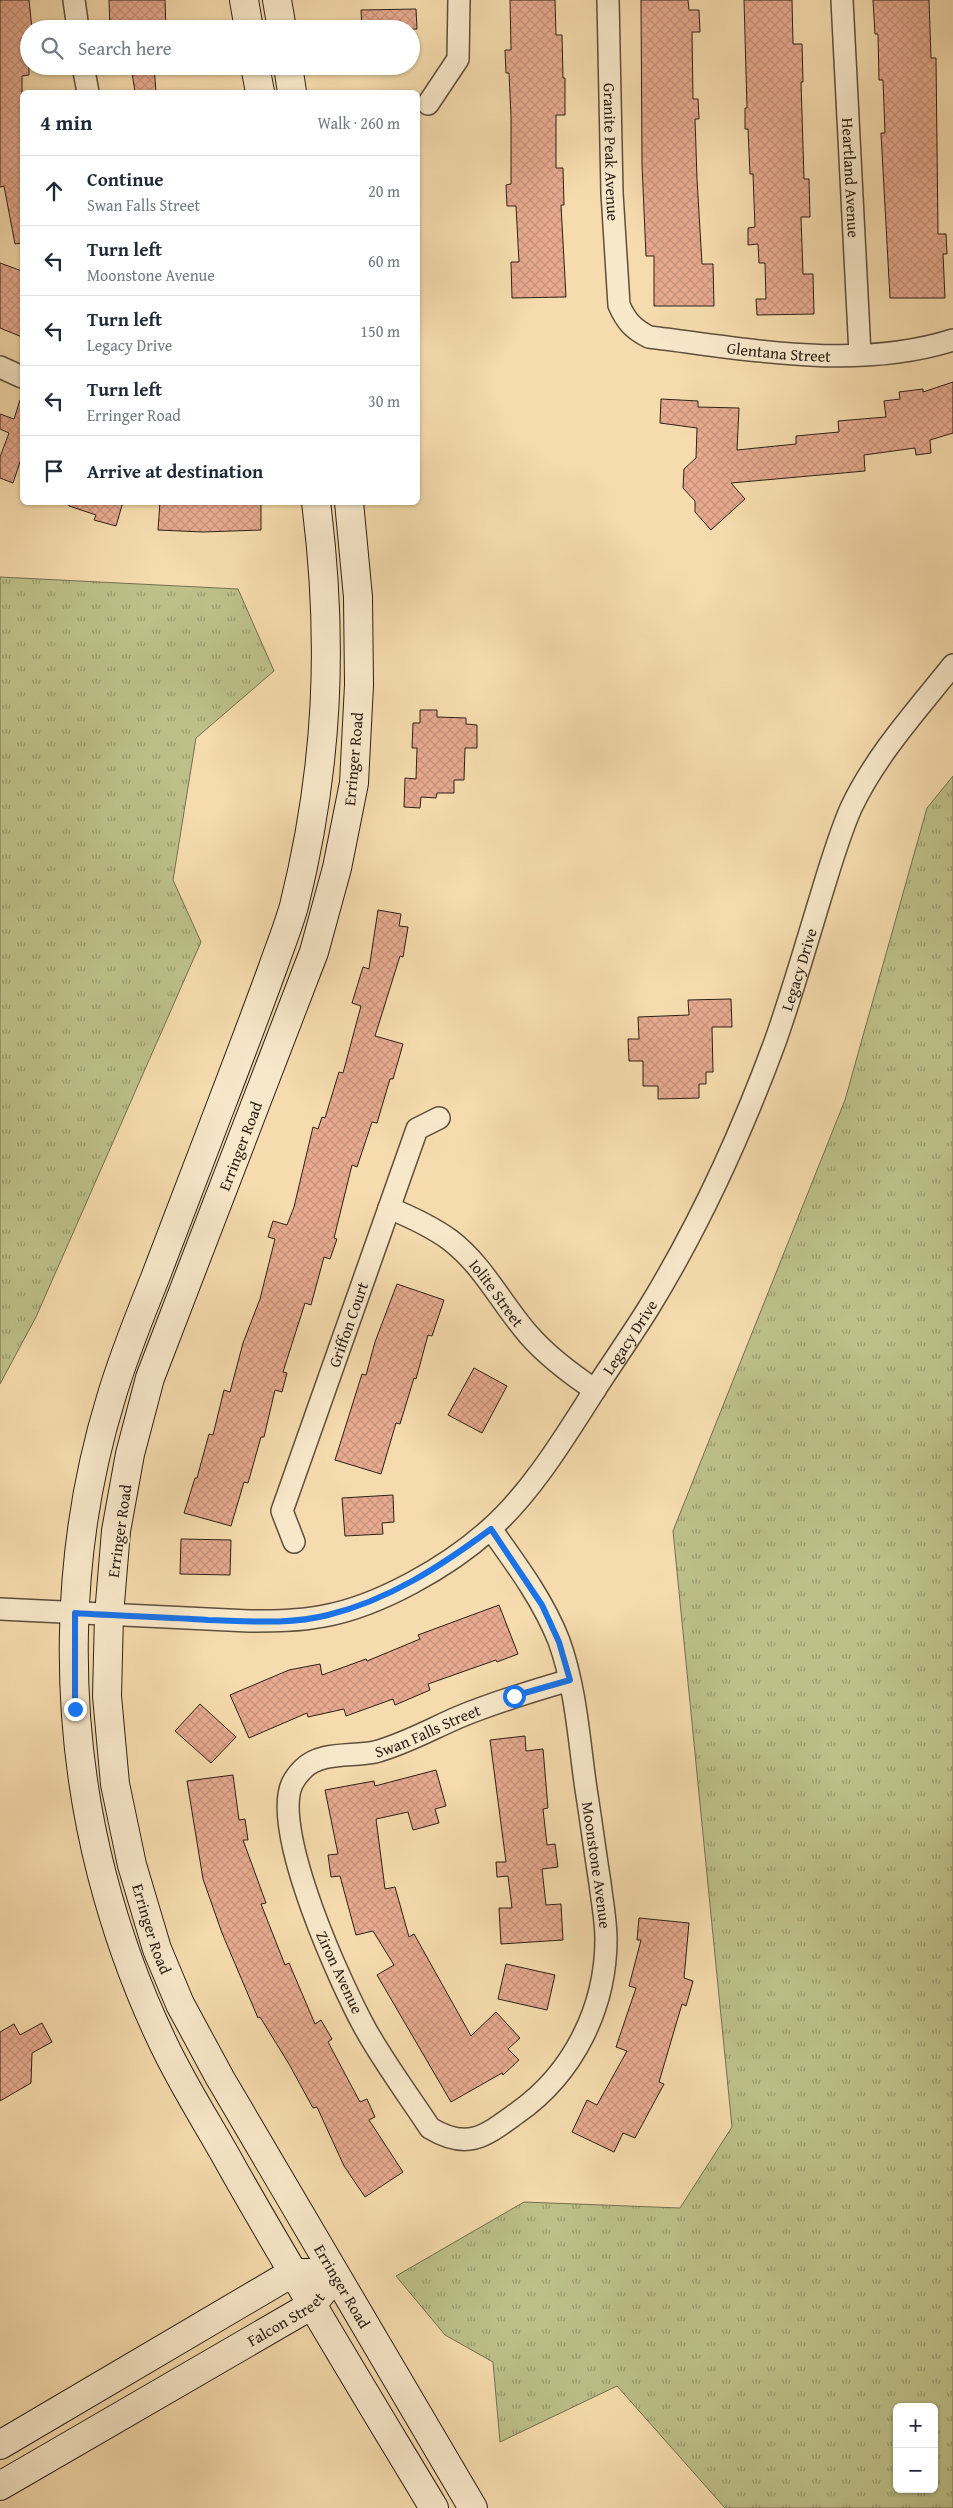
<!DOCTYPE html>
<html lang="en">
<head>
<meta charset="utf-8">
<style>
	body { margin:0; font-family:"Gentium Book Plus",serif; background:#f2f2f3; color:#1f2937 }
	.controls { position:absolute; right:15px; bottom:15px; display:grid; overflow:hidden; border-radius:8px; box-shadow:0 1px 4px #0004 }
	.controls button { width:45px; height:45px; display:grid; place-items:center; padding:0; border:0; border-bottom:1px solid #e0e1e3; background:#fff; color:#1f2937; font:25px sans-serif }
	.stop { position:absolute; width:15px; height:15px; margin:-11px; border:4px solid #1a73e8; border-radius:50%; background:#fff }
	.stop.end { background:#1a73e8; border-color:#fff; box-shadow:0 1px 5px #0008 }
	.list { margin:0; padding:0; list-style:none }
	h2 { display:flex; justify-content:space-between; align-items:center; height:65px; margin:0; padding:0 20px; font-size:21px }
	h2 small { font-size:16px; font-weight:400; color:#747a83 }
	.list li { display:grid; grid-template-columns:32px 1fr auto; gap:15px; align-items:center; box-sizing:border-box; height:70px; padding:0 20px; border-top:1px solid #e0e1e3 }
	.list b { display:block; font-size:19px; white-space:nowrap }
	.list p { margin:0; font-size:16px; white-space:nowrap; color:#747a83 }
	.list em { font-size:16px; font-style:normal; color:#747a83 }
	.icon { flex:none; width:28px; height:28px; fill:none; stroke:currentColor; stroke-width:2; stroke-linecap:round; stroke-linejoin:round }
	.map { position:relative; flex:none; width:953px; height:2508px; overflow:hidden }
	.search { position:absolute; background:#fff; box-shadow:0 1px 4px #0004; left:20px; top:20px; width:400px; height:55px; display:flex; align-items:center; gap:12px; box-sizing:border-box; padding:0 18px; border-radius:28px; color:#747a83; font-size:19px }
	.panel { position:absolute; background:#fff; box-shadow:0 1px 4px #0004; left:20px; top:90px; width:400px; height:415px; border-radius:8px }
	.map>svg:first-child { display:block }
</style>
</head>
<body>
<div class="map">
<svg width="953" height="2508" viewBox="0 0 953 2508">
	<defs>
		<pattern id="grass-tufts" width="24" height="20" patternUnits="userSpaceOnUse" patternTransform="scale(1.25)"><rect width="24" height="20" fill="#bdc089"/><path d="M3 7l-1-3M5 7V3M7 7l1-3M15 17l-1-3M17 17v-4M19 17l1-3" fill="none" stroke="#9a9c6f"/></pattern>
		<pattern id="building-cross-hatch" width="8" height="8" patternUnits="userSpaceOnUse" patternTransform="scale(1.25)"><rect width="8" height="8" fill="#e7aa8f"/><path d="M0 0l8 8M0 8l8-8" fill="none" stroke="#c6927b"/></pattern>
	</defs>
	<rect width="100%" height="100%" fill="#f5dbad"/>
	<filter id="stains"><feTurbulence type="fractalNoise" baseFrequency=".004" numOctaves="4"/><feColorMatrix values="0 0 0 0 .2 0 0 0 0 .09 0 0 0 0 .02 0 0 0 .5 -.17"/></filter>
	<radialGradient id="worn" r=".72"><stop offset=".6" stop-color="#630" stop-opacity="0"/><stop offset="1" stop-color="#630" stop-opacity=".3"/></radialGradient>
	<path fill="url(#grass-tufts)" stroke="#747050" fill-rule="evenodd" d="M0,577L238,589L274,671L196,738L173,880L201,942L36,1317L0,1384Z
		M953,776V2508H725L617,2386L500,2442L493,2362L445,2335L396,2276L524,2202L680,2208L732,2127L673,1531L845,1100L927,808ZM897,2407H934V2489H897Z"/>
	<path fill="url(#building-cross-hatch)" stroke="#2c2016" d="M0,0H29L32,29H29V75L22,76V243L15,244L4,186L0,187Z
		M109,0H165L166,29H110Z
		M510,0H555L556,35H562L563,78H565V115H556V168H563L564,205H561L566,297L512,298L511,262H519L516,206H507L506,185L511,184V116L509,73H506L505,50H511Z
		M641,0H688L689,10H699L700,32H692L693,99H698L699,119H695L697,179L702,264H713L714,306H654V256H646L642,165Z
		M744,0H792L793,44H802L803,82H801L804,179H809L810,217H801L803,274H813L814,314L757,315L756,299H766L765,263H759L758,244L748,245V228L755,227L753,174H750L748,129H745V108H747Z
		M873,0H929L931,58H936L938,234H946L947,254H943L945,298H890L881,133H885L883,80H879L878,34H875Z
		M416,9L417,29H362L361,10Z
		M131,66H154L156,92H135Z
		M0,263L22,271V337L0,328Z
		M953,382V433L930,440L931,453L916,455L915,448L864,455L865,471L731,483L745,499L711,530L695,512V501L683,488L684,469L696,458L697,428L660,423L661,399L698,401V407L739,408L737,450L796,444V436L839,432L838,421L886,417L884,401L900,399L899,392L923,389V392Z
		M20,400H22V456L13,483L0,478V457L9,433L0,429V414L14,419Z
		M70,502H123L116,526L94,520L96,515L69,506Z
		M160,502H261V530L203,532L158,530Z
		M420,710H437V717L466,718V724L477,725V748H465L464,780H454V793H437L436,798L421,797L420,808L404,807L405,778L416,779L417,748H412L413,723H420Z
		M378,910L401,914L399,926L408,927L403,957L400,956L375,1036L403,1044L393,1079H390L377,1123L372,1122L357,1167L352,1165L334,1238L337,1239L330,1259L324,1257L311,1305L305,1303L283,1372L287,1373L282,1392L275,1390L264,1437H261L248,1483L244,1482L231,1526L184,1513L195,1478H197L209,1434L213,1435L224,1390L230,1392L243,1343L260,1299L275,1239L268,1237L273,1221L287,1225L294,1207L313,1127L318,1129L322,1117L325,1118L339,1072L343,1073L361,1006L352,1003L363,967L369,969Z
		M731,999L732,1027H712L713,1072H706V1084H699V1098L658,1099V1086H643V1061H629L628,1039H639L638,1017L689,1015L688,1000Z
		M397,1284L444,1300L432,1336L428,1335L416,1379L414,1378L400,1424L396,1423L381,1474L335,1460L362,1374L366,1375L375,1342Z
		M474,1368L507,1386L482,1433L448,1415Z
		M393,1495L394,1522L382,1523L383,1534L345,1536L342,1498Z
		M181,1539L231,1540L230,1575L180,1574Z
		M499,1605L518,1654L497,1662L496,1660L428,1684L430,1690L395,1705L393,1699L346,1716L344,1709L308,1717L307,1713L249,1738L230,1695L289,1670L320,1664L322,1675L366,1659L367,1661L420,1639L418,1635Z
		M200,1704L236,1737L211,1763L175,1731Z
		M525,1736L526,1751L543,1749L548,1808L543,1809L547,1845L555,1844L558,1867L542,1869L546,1905L561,1904L563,1940L501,1944L499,1908H512L508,1876L497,1877L496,1862H506L490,1740Z
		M436,1770L446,1806L435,1809L439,1823L413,1830L408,1812L376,1819L385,1889L395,1887L409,1937L414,1934L471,2036L496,2012L520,2038L508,2049L519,2060L503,2075L502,2073L451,2102L377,1975L394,1965L373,1931L356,1935L340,1876L331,1877L328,1855L338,1854L325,1790L374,1781L375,1786Z
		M233,1775L239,1820L245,1819L248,1840H243L266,1903L261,1904L285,1965L289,1963L315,2024L321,2020L332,2039L328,2042L360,2102L367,2099L375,2117L369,2120L403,2172L365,2197L344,2166L317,2107L313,2108L289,2064L260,2017L258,2018L222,1933L203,1879L187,1781Z
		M639,1918L689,1923L684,1978L693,1981L686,2006L682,2004L659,2082L664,2084L635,2138L623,2133L614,2152L572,2132L587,2100L597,2105L627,2051L616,2047L636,1988L629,1986L641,1940H637Z
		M506,1964L555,1975L547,2010L498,1999Z
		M42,2023L52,2042L32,2053L31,2083L0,2101V2032L14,2024L20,2035Z"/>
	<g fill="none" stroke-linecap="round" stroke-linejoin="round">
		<g stroke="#5e4f3c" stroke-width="24">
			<g id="street">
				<path d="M74,0L78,29"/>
				<path id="s1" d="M608,0L612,193L619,305C626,321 633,329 649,337C748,349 855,371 953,340"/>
				<path id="s2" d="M842,0L860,354"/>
				<path d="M83,66L88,92"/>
				<path d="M428,104L458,59L459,0"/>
				<path d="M0,367L22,377"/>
				<path id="s3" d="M389,1208C411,1217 431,1226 450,1240C483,1265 501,1303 528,1334C547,1356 571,1374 595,1390"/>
				<path id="s4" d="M491,1529C516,1564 543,1600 559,1641C576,1688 579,1741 586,1789C591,1820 595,1852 600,1883C602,1901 606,1920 606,1939C606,2007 574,2073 517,2113C485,2136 468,2151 430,2128C409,2096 385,2064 366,2030C341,1985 271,1831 292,1784C294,1780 299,1773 303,1769C321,1751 352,1757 375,1752C405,1744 431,1729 459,1717C495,1702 532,1691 570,1680"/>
				<path id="s5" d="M294,1542L282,1511L417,1129L439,1118"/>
				<path id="s6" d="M0,1609L249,1621C274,1621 298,1621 324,1616C379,1606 448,1567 490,1529C532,1492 566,1435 596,1388C613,1362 631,1336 648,1309C699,1226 741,1134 775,1042C793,991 808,938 824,886C832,860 840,833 851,808C876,755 917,710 953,665"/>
			</g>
		</g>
		<g stroke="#2c2016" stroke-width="30">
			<g id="secondary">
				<path d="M244,0L249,29"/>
				<path d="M277,0L282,29"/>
				<path d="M255,66L260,92"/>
				<path d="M288,66L292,92"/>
				<path d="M316,502C334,643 328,769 294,906C288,927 280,947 273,967C256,1014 238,1061 220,1108C199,1164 177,1221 155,1278C139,1318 123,1357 111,1398C64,1551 62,1720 102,1875C117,1933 138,1991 164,2045C184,2087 210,2127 232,2167C297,2282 366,2395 434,2508"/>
				<path id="s7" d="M349,502L358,597L359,685L354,783L337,868L314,952L150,1378L130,1454L116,1531L109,1615L107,1696L115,1784L132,1865L157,1949L180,2004L220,2078L473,2508"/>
				<path d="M0,2445L292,2273H309"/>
				<path id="s8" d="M0,2486L312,2305L323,2291"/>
			</g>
		</g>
		<use href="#street" stroke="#f8e8ca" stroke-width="21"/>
		<use href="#secondary" stroke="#f8e8ca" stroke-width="28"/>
	</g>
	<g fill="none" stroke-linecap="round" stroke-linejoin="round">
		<path stroke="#1a73e8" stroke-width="6" d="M75,1709V1613C119,1616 164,1617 208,1620C248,1621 289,1625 328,1615C389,1600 441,1566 491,1529L542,1605L559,1642L570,1680L514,1696"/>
	</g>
	<g text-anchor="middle" stroke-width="4.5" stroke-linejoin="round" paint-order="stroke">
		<g font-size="16" fill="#2c2016" stroke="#f8e8ca">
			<text dy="6" stroke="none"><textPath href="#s1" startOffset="152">Granite Peak Avenue</textPath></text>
			<text dy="6" stroke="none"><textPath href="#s2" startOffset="178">Heartland Avenue</textPath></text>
			<text dy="6" stroke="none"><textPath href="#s1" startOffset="481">Glentana Street</textPath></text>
			<text transform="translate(353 759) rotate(-85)" y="6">Erringer Road</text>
			<text dy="6" stroke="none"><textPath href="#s6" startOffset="1158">Legacy Drive</textPath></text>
			<text transform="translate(240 1146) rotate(-69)" y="6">Erringer Road</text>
			<text dy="6" stroke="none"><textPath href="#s3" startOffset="140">Iolite Street</textPath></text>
			<text dy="6" stroke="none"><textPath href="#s5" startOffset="231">Griffon Court</textPath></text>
			<text dy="6" stroke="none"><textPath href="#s6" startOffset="752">Legacy Drive</textPath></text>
			<text transform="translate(119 1531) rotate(-82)" y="6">Erringer Road</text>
			<text dy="6" stroke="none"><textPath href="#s4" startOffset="1262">Swan Falls Street</textPath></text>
			<text dy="6" stroke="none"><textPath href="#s4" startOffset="359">Moonstone Avenue</textPath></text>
			<text dy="6" stroke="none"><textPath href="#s7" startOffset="1472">Erringer Road</textPath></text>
			<text transform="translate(340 1972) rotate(65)" y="6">Ziron Avenue</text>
			<text dy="6" stroke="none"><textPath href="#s7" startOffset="1878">Erringer Road</textPath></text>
			<text dy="6" stroke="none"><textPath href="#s8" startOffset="331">Falcon Street</textPath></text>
		</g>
	</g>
	<rect width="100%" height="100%" filter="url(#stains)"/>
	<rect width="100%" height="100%" fill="url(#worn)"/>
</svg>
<div class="controls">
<button>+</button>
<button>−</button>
</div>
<div class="stop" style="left:514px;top:1696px"></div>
<div class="stop end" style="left:75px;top:1709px"></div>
<div class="search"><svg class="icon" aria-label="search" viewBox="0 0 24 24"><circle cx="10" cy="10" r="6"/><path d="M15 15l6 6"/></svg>Search here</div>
<section class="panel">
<h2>4 min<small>Walk · 260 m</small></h2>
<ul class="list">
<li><svg class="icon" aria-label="ahead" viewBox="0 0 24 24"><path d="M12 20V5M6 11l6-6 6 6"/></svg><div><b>Continue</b><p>Swan Falls Street</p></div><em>20 m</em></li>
<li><svg class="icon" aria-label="left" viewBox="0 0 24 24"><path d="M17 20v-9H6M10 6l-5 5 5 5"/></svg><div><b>Turn left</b><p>Moonstone Avenue</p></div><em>60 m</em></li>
<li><svg class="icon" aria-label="left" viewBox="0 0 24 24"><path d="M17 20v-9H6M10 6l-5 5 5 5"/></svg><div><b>Turn left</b><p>Legacy Drive</p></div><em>150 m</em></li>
<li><svg class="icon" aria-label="left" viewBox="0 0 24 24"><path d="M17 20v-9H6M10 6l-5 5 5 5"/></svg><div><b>Turn left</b><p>Erringer Road</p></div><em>30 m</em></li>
<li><svg class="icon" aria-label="arrive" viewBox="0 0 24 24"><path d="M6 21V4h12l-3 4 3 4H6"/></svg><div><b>Arrive at destination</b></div></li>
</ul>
</section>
</div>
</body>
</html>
